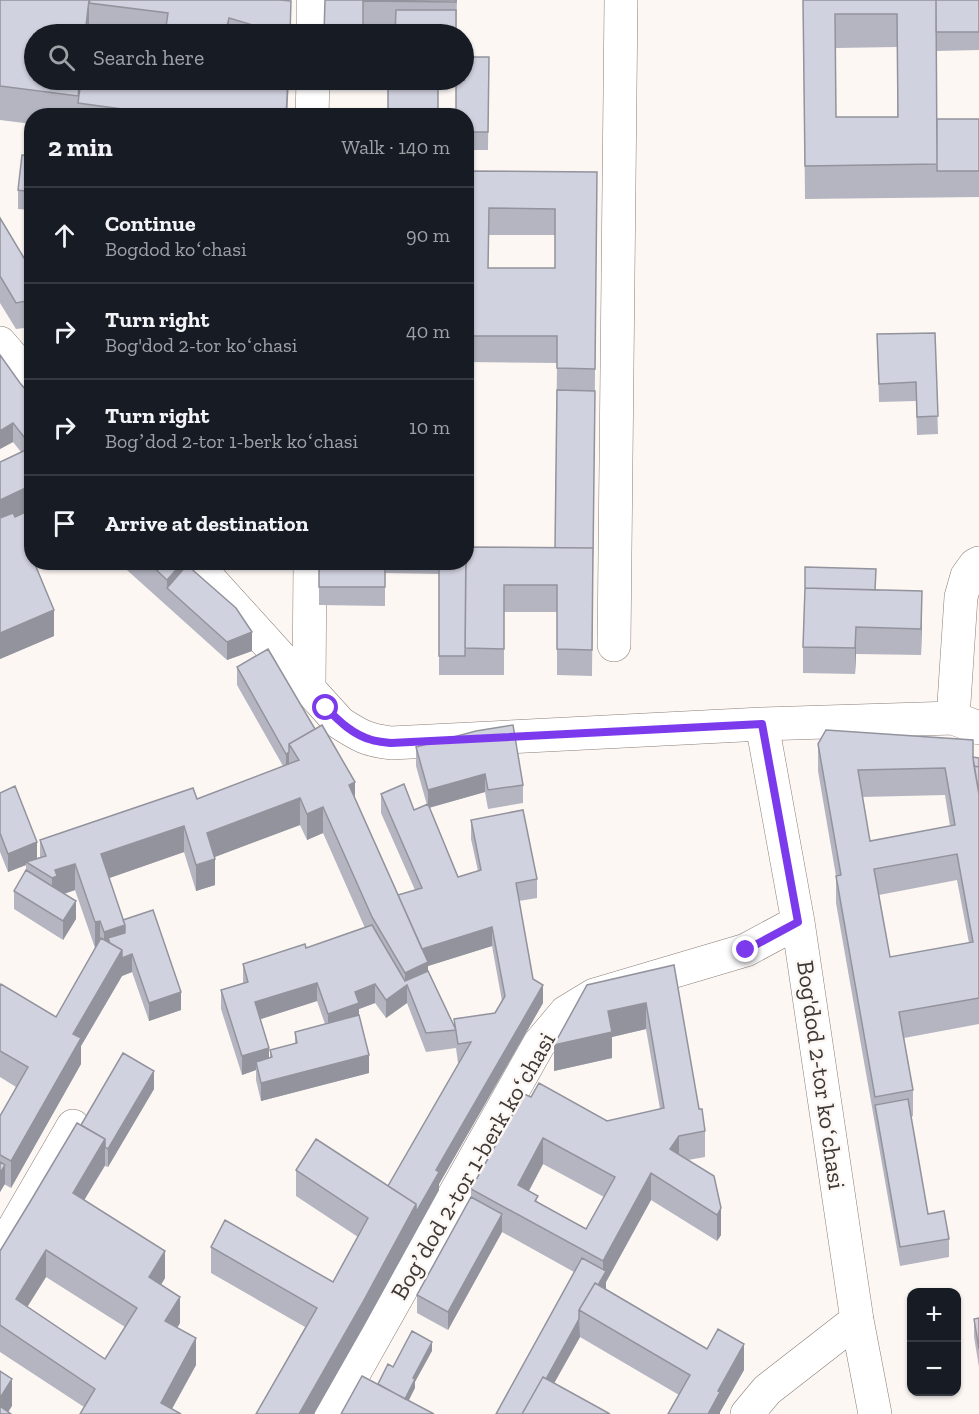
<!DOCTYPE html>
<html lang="en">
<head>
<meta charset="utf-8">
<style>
	body { margin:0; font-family:"Zilla Slab",serif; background:#20242c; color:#f1f3f6 }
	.controls { position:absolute; right:18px; bottom:18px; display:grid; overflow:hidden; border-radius:12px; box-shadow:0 2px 4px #0004 }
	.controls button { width:54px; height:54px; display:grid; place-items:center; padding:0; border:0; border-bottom:2px solid #363941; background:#171b24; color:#f1f3f6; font:30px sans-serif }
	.stop { position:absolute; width:18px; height:18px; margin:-14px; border:4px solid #7c3aed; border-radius:50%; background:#fff }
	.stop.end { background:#7c3aed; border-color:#fff; box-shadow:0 2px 6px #0008 }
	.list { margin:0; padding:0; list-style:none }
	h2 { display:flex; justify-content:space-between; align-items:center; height:78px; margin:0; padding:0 24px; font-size:26px }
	h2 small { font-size:20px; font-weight:400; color:#9ea1a6 }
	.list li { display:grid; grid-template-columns:39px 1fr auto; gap:18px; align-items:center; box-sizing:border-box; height:96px; padding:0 24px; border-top:2px solid #363941 }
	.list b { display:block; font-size:22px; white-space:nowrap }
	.list p { margin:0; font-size:20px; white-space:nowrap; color:#9ea1a6 }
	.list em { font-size:20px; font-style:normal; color:#9ea1a6 }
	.icon { flex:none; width:33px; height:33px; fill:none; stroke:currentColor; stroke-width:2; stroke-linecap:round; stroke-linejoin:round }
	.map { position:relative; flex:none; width:979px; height:1414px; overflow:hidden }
	.search { position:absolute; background:#171b24; box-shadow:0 2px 4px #0004; left:24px; top:24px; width:450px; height:66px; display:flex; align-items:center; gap:15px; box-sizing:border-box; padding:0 21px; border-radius:33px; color:#9ea1a6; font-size:22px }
	.panel { position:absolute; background:#171b24; box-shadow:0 2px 4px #0004; left:24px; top:108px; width:450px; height:462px; border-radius:24px }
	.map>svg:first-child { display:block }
</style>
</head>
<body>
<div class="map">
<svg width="979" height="1414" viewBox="0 0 979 1414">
	<rect width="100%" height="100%" fill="#fdf7f4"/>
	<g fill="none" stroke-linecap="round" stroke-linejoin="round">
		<g stroke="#8b7e77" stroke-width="34">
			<path id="street" d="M313,34V0
				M312,116L313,80
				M0,343L32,380
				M194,562L340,723C360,736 367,740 391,743L762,724L953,718L979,728
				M614,645L621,0
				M309,688L310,562
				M953,718L961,597L967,576L975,565L979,563
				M762,724L798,922L857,1320L875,1414
				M0,1252L73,1126
				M331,1414L539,1044L566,1012L594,995L746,950L798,922
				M747,1414L767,1390L857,1320"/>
		</g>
		<use href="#street" stroke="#fff" stroke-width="33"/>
	</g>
	<path fill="#b4b5c0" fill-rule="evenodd" d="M0,0H280L291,34H127L89,30V26L88,34H34V80H219L287,116H32V124L0,120Z
		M325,0H457L456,34L395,28H363Z
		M803,0H979V50L936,51L937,119H979V197L805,199ZM897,47V117H836V48Z
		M489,57L488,150H466V116L456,81L388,80H464Z
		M32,156V210L18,209V190Z
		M466,171L597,172L592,676L557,675V612H504V675H439V574L385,573V606L319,605V562H466L555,548L557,363L466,362ZM489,235H555V268H488Z
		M0,218L30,268H32V327L16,329L0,303Z
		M935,333L938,434L917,435L916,401L879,402L877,334Z
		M20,383L32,397V562H43L36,566L54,636L0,659V462L21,452L13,442L0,449Z
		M118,562H187V565L252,651L227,660Z
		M876,590L922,618L921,655L856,654L855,674L803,673V647Z
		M237,667L355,800L398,895L415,890L381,813V794L414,810L427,805L416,766V747L523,785V803L488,809L485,792L429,808L458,877L478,871L471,839V820L537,879V898L519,901L533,979L543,1003L439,1184V1190L364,1326L314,1414H256L305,1327L211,1273V1247L333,1282L358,1237L296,1196V1170L388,1186L460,1062L458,1063L456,1048L426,1052L407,1003L386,1018L375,1003L359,1009V1015L369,1073L261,1101L256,1080V1070L242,1075L221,1009V990L243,983V964L306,948L365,928L323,833L307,840L300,825L214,857L215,885L196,891L184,852L109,878L123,920L181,1010L149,1021L132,972L122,976L81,1046V1064L11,1188L4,1184L0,1192V1116L16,1087L0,1077V986L56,1017L95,948L75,890L64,894L76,919L63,940L14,909V891L26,870V865L8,872L0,852V793L37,858L40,857V840L197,799L283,766L237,685ZM492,946L502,1001L495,1013L454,1019V1027L428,971V966ZM317,1001L325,1024L295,1032V1044L270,1050V1058H269L260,1019Z
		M818,744L979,758V1024L904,1038L913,1090V1116L911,1117L928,1214L949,1239V1257L900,1266L836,903V876L818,771ZM945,795L950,826L870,841L862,797ZM957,880L969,943L890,957L879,895Z
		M674,965L699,1109L705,1131V1157L688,1160L714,1176L721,1235L717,1241L651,1200L606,1282V1289L744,1370L720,1412V1414L679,1395L580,1337L554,1383L496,1414L574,1272L502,1232L448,1330L417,1313V1295L471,1197V1189L531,1097L607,1121L660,1109L646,1029L612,1037V1058L554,1071ZM543,1164L604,1197L586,1229L538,1202L529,1191Z
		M154,1089L108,1167L105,1166L84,1200L165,1278L161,1285L180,1323L177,1328L196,1365L172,1409L84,1407L0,1352V1251L81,1125ZM46,1277L125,1327L105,1359L27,1307Z
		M979,1318V1367L974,1337V1319Z"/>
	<path fill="#92939c" d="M89,0H92L89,3V26L88,34H85Z
		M229,18V34H225Z
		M288,80H289L287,116H286Z
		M13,423V442L0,449V431Z
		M32,485V511L0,527V500Z
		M32,541V562H43L26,570V544Z
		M183,562H187V584L167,588V580Z
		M922,591V618L921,655V629Z
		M54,610V636L0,659V633Z
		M856,627V654L855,674V648Z
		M252,632V651L227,660V642Z
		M289,752V770L286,772V754Z
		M485,774V792L428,808V790Z
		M355,782V808L349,785Z
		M300,798V825L207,860V833Z
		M323,807V833L307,840V814Z
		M184,826V852L101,881V854Z
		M37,842V860L26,862V865L8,872V854Z
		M215,859V885L196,891V865Z
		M75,864V890L57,896L52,904V878L55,870Z
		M76,901V919L63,940V921Z
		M100,921V947L95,949V922Z
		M125,925L132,954V972L122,976L81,1046V1064L11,1188V1161L113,953L108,938V957L104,959V932Z
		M492,927V946L428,966V989L407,985V1003L386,1018V1000L405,986V973L419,950Z
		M317,983V1001L255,1021V1002Z
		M375,984V1003L359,1009V1021L328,1032V1014L355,992Z
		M543,985V1003L439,1184V1190L364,1326L314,1414H299L416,1204Z
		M181,992V1010L149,1021V1003Z
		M646,1003V1029L612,1037V1058L554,1071V1045L608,1011Z
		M269,1048V1066L256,1062V1070L242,1075V1056Z
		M369,1055V1073L261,1101V1083Z
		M154,1071V1089L108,1167V1149Z
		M679,1136V1162L670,1149Z
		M543,1138V1164L518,1211V1185Z
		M105,1139V1165L73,1219V1193Z
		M5,1165V1184L0,1192V1173Z
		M651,1173V1200L606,1282V1290L583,1312L603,1277V1261Z
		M721,1208V1235L717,1241V1215Z
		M502,1214V1232L448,1330V1312Z
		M46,1250V1277L16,1325V1299Z
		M165,1251V1278L149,1304V1277Z
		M180,1297V1323L165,1347V1321Z
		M579,1319L580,1337L537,1414H527Z
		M196,1338V1365L169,1414L161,1403Z
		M432,1342V1351L415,1382V1388L402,1414H398L413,1378Z
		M744,1344V1370L720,1412V1414H708L718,1391Z
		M12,1379V1406L7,1414H0V1398Z"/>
	<path fill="#d1d2df" stroke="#92939c" stroke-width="1.5" fill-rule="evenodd" d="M0,0H89L85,34H34V80H80L78,96L0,86Z
		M90,0H280L291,1L290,34H254L256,26L229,18L225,34H165L168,13L89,3Z
		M325,0H456V2L363,1V34H324Z
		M803,0H936L937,164L805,166ZM835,14H897L898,117H836Z
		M936,0H979V32H936Z
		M396,10H456V34H395Z
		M464,57H489L488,132H466V116H456V80H464Z
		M81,80H217L239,86L241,80H288L286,116H174L78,103Z
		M388,80H438V116H388Z
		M78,111L111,116H78Z
		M937,119H979V171H937Z
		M22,155L32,156V192L18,190Z
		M466,171L597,172L595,369L557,368V336H466ZM489,208L555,209V268H488Z
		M0,218L30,268H32V300L16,303L0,276Z
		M935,333L938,416L917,417L916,382L879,384L877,334Z
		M0,355L20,383L32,397V447L13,423L0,431Z
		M557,390L595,391L593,556V548H555Z
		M32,447V485L0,500V462Z
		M32,509V541L26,544L32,556V562H34L54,610L0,633V518L13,513L15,517Z
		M466,547L593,548L592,650L557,649V585H504V649L465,648Z
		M148,562H183L167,580Z
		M319,562H385V587H319Z
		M439,562H466L465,656H439Z
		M187,565L236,608L252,632L227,642L167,588Z
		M805,567L876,569L875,590L805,588Z
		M805,588L922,591L921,629L856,627L855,648L803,647Z
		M268,649L315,729L289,744V752L286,754L237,667Z
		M322,725L355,782L349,785L428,962L405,973L372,917L323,807L307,814L300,798L207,833L215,859L196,865L184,826L101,854L125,925L104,932L100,921L95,922L75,864L55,870L57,876L52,878L26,862L46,856L40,840L193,788L197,799L299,760L289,744Z
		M513,725L523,785L488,790L485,774L428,790L416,747L476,731Z
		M826,730L973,740V758L979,794V998L899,1012L913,1090L875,1097L836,876L841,875L818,744ZM945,768L955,825L870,841L858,770ZM957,854L973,942L890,957L874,869Z
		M973,757L979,758V767L974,766Z
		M974,766L979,767V794Z
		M404,784L414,810L428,804L458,877L481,870L471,820L523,810L537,879L516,883L533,979L543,985L436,1170L439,1172L416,1212V1204L388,1186L471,1042L458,1044L454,1019L495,1013L505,996L492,927L422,949L398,895L422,888L381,794Z
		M15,786L37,842L8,854L0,833V793Z
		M26,870L76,901L63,921L14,891Z
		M153,910L181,992L149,1003L132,954L122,958V950L110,943L108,938L125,933V925L123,920Z
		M372,925L405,981L428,971L456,1030L426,1033L407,985L386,1000L375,984L355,992L359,1003L328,1014L317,983L255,1002L269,1048L242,1056L221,990L248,982L243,964L305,944L306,948Z
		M101,938L122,950L73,1034L81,1038L11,1161L0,1155V1116L28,1067L0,1051V986L1,984L56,1017Z
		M674,965L699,1109H702L705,1131L679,1136L670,1149L714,1176L721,1208L717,1215L651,1173L603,1261L471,1189L524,1094L531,1097L539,1083L607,1121L664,1108L646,1003L608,1011L612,1032L554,1045L587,985ZM543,1138L615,1177L586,1229L535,1201L538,1196L518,1185Z
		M359,1015L369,1055L261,1083L256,1062L272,1057L270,1050L297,1043L295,1032Z
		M123,1053L154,1071L108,1149L105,1147V1139L81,1125Z
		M908,1099L928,1214L944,1211L949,1239L900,1247L875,1105Z
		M77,1123L105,1139L73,1193L165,1251L149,1277L180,1297L165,1321L196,1338L161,1403L181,1414H80L95,1389L0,1325V1251L30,1202ZM46,1250L137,1308L105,1359L16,1299Z
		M316,1139L416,1204L364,1300L299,1414H256L317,1308L211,1247L225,1220L333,1282L368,1218L296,1170Z
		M0,1162L5,1165L0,1173Z
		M471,1197L502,1214L448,1312L417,1295Z
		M582,1258L606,1271L598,1285L595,1283L579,1310V1319L546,1379L543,1377L522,1414H496Z
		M595,1283L707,1349L718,1329L744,1344L718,1391L720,1392L708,1414H668L690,1375L579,1310Z
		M979,1318V1349L974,1319Z
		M412,1331L432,1342L413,1378L415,1379L405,1399L378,1384L388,1364L393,1367Z
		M0,1371L12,1379L0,1398Z
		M362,1376L434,1414H341Z
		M543,1377L610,1414H522Z
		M0,1406L11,1414H0Z"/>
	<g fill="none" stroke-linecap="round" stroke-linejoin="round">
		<path stroke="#7c3aed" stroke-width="8" d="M326,708C339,721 353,735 372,740C378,742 385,742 391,743L762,724L798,922L746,950"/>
	</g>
	<g text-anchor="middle" stroke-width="5" stroke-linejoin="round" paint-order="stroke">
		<g font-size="24" fill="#3d3835" stroke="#fdf7f4">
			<text transform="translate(821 1075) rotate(82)" y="8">Bog'dod 2-tor koʻchasi</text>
			<text transform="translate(473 1166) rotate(-60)" y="8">Bogʼdod 2-tor 1-berk koʻchasi</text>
		</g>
	</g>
</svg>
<div class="controls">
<button>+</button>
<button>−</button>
</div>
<div class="stop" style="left:326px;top:708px"></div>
<div class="stop end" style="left:746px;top:950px"></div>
<div class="search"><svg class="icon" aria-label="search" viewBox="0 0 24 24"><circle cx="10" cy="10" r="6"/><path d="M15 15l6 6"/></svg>Search here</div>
<section class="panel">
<h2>2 min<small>Walk · 140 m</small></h2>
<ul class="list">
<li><svg class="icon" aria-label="ahead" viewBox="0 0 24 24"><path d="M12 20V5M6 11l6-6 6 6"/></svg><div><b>Continue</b><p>Bogdod koʻchasi</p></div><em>90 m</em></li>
<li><svg class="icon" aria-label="right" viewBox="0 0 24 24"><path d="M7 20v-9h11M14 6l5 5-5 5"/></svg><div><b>Turn right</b><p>Bog'dod 2-tor koʻchasi</p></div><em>40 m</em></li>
<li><svg class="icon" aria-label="right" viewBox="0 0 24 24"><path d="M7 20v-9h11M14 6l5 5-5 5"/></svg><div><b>Turn right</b><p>Bogʼdod 2-tor 1-berk koʻchasi</p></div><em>10 m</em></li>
<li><svg class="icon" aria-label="arrive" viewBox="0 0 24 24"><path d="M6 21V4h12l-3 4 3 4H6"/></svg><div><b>Arrive at destination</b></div></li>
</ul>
</section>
</div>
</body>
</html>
